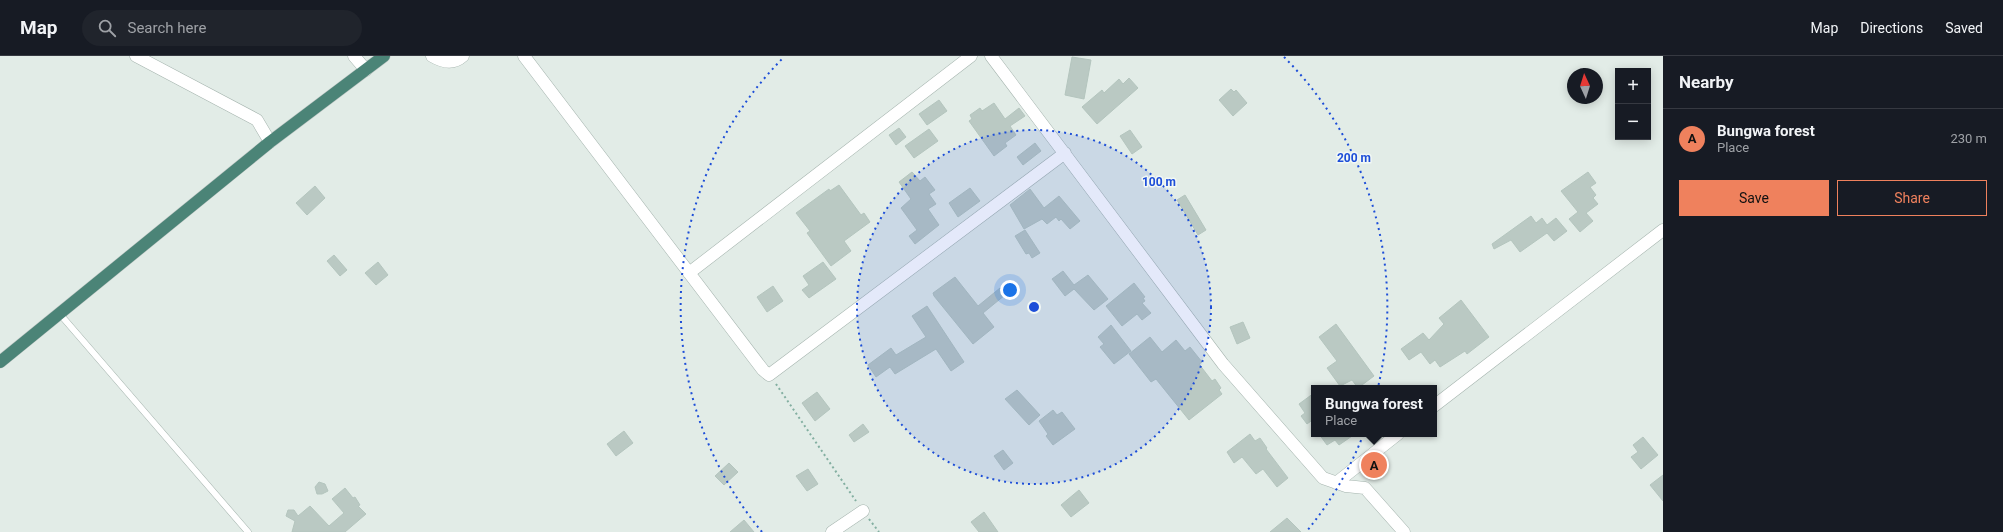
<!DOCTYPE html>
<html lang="en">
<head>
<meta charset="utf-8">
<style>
	body { margin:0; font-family:Roboto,sans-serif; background:#20242c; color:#f1f3f6 }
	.controls { position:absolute; right:12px; top:12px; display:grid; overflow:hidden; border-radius:0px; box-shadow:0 2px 10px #0003 }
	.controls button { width:36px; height:36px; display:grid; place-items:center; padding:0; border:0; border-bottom:1px solid #363941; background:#171b24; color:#f1f3f6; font:20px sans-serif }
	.compass { position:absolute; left:1567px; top:12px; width:36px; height:36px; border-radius:50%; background:#171b24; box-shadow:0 2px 10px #0003; rotate:356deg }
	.you { position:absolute; left:1010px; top:234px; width:14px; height:14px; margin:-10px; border:3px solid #fff; border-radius:50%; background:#1a73e8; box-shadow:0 0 0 6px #1a73e833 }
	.badge { display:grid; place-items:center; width:26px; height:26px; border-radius:50%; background:#ef815d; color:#111; font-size:13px; font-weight:700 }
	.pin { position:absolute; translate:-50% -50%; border:2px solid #fff; box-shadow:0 1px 4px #0006 }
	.popup { position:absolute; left:1311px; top:329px; width:126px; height:52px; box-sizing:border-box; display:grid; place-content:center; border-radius:0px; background:#171b24; filter:drop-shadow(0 1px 3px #0005); font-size:13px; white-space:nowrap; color:#9ea1a6 }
	.popup b { font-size:15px; color:#f1f3f6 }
	.popup::after { content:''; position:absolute; left:50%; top:100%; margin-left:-8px; border:8px solid transparent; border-top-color:#171b24 }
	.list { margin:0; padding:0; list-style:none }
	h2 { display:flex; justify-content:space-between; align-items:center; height:52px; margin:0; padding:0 16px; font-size:17px }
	h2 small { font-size:13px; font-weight:400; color:#9ea1a6 }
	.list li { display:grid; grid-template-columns:26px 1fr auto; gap:12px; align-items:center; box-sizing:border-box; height:60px; padding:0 16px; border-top:1px solid #363941 }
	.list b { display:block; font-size:15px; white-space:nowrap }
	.list p { margin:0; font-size:13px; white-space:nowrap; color:#9ea1a6 }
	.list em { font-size:13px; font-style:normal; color:#9ea1a6 }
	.actions { display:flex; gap:8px; padding:12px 16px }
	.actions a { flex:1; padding:9px 0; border:1px solid #ef815d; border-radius:0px; text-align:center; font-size:14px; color:#ef815d }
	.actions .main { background:#ef815d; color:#111 }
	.icon { flex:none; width:22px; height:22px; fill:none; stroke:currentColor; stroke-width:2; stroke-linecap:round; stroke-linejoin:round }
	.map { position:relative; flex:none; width:1663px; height:476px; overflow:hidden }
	header { display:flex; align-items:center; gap:24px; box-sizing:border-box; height:56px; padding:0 20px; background:#171b24; border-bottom:1px solid #363941 }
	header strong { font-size:19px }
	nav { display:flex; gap:22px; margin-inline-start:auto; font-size:14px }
	.search { width:280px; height:36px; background:#20242c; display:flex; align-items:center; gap:10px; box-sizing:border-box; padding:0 14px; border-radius:22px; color:#9ea1a6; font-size:15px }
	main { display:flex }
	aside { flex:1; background:#171b24 }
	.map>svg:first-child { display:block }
</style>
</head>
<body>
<header>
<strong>Map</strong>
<div class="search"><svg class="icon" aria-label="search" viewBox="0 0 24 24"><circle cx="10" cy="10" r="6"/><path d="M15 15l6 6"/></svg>Search here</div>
<nav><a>Map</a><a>Directions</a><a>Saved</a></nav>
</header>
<main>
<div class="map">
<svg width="1663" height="476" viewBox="0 0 1663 476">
	<rect width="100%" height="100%" fill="#e2ece7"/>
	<path fill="#bac9c3" stroke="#b4c5be" d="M1072,1L1091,4L1084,43L1065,39Z
		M1129,22L1138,32L1097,68L1082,51L1102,34L1104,37L1119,23L1123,28Z
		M1231,33L1234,36L1236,34L1247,47L1233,60L1219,44Z
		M939,44L947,55L927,69L919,58Z
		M994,47L1005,63L1019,52L1025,60L1010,70L1016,79L1005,87L1007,90L994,100L969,65L972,63L970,59L980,52L982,55Z
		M899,72L906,81L896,89L889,79Z
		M929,73L938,85L914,102L905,90Z
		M1130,74L1142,91L1132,98L1120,80Z
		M1035,87L1041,95L1023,109L1017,101Z
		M912,116L920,125L925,121L935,134L929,138L936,148L928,153L939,169L915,188L909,180L917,174L901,152L911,143L899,126Z
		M1588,116L1596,127L1590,131L1596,139L1593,142L1598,148L1586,157L1593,165L1580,176L1569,163L1578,156L1561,135Z
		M839,129L861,159L864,157L870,166L844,185L851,195L831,210L807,177L810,175L796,157L829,133L830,135Z
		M315,130L325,142L307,159L296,147Z
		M970,132L980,145L958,161L949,147Z
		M1030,133L1044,152L1059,140L1080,165L1070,173L1061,163L1059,165L1056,161L1047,168L1042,163L1024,173L1010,149Z
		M1185,139L1206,174L1198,179L1177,144Z
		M1531,160L1536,167L1542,162L1547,169L1556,162L1567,175L1554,185L1547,177L1520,196L1511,184L1494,193L1492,188Z
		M1025,174L1040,197L1032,202L1029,197L1026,198L1015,180Z
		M334,199L347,214L340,220L327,205Z
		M378,206L388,219L376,229L365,217Z
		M823,206L836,223L809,242L802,234L809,229L803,220Z
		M1063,215L1074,229L1088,219L1108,243L1094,254L1074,233L1065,240L1052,223Z
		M955,221L978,250L1000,232L1005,239L983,257L994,271L973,288L934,240L933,237Z
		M1134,227L1145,241L1143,242L1145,245L1142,247L1151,257L1142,264L1137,258L1122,270L1106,250Z
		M773,230L783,245L767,256L757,241Z
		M1461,244L1489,281L1467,298L1465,295L1440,311L1435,304L1430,308L1421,296L1409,304L1401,293L1423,277L1429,284L1444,268L1439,262Z
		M927,250L964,306L951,315L936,293L895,318L890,311L876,321L868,309L891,292L896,299L926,281L912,260Z
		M1243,266L1250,282L1237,288L1230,271Z
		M1336,268L1374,320L1358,332L1352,324L1340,330L1327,312L1337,305L1319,281Z
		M1111,269L1131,295L1114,308L1100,291L1104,288L1098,281Z
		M1150,281L1162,296L1176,284L1185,295L1190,291L1202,306L1199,308L1212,325L1215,323L1221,332L1219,334L1222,338L1189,364L1156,323L1151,326L1129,298Z
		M1017,334L1040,359L1029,369L1005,343Z
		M817,336L830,353L815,365L802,347Z
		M1314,337V370L1311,365L1307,368L1301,360L1305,357L1299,348Z
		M1053,354L1057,359L1062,356L1075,373L1053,389L1046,380L1048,378L1039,365Z
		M863,368L869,376L854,386L849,379Z
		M624,375L633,387L616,400L607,388Z
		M1250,378L1255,385L1260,382L1267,392L1266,393L1288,422L1277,431L1263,413L1256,418L1242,401L1234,407L1227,396Z
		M1319,378H1355L1339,389L1335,384L1327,389Z
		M1643,381L1658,399L1641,413L1631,401L1638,396L1633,389Z
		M1003,394L1013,407L1004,414L994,400Z
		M729,407L738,416L724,429L715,420Z
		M808,413L818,428L807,435L796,420Z
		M1663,419V445L1650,429Z
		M319,426L325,428L328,435L322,438H317L315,431Z
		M345,432L353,442L355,441L360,449L358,450L366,458L345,476H292L295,465L286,460L288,454H294L298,460L310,450L329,470L344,457L332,443Z
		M1079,434L1089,447L1071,461L1061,449Z
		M984,456L998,476H979L971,466Z
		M1287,462L1301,476H1270Z
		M744,464L754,476H730Z"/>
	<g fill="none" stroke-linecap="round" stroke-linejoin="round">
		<g stroke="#a5b4ae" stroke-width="7">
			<path id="service" d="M59,257L248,476"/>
		</g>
		<g stroke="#a5b4ae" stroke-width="13">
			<path id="minor" d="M136,0L257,64L270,86
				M354,0L366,14
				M432,0C442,6 453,9 463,0
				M524,0L763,314L769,319L1065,97
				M991,0L1223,308L1323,422L1346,430L1365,432L1404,476
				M689,217L971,0
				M1434,350L1663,174
				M1336,427L1398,378
				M832,476L863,455"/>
		</g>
		<g stroke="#c1c8c6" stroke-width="13">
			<path id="trunk" d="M0,306L270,86L384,0"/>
		</g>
		<path stroke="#83afa1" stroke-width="2" stroke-dasharray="2 3" stroke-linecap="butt" d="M776,328L856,445
			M869,463L879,476"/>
		<use href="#service" stroke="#fff" stroke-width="6"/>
		<use href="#minor" stroke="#fff" stroke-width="12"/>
		<use href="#trunk" stroke="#4b8477" stroke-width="12"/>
	</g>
	<circle cx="1034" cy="251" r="177" fill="#1d4ed8" fill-opacity=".12"/>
	<g fill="none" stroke="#1d4ed8" stroke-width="2" stroke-dasharray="2 4">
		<circle cx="1034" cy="251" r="177"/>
		<path d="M762 476A353 353 0 0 1 784 1M1284 1A353 353 0 0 1 1306 476"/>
	</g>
	<circle cx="1034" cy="251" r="6" fill="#1d4ed8" stroke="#f2f8f5" stroke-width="2"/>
	<g font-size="12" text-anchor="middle" font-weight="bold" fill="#1d4ed8" stroke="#f2f8f5" stroke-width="3" stroke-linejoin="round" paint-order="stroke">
		<text x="1354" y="106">200 m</text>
		<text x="1159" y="130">100 m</text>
	</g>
</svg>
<div class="controls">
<button>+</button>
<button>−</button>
</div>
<svg class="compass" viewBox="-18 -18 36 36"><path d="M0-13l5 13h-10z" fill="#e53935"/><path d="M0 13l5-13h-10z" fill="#9ea1a6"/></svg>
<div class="you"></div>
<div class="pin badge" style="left:1374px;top:409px">A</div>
<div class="popup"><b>Bungwa forest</b>Place</div>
</div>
<aside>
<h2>Nearby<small></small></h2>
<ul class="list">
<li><span class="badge">A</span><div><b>Bungwa forest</b><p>Place</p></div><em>230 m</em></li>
</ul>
<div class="actions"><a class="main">Save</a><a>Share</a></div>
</aside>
</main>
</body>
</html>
